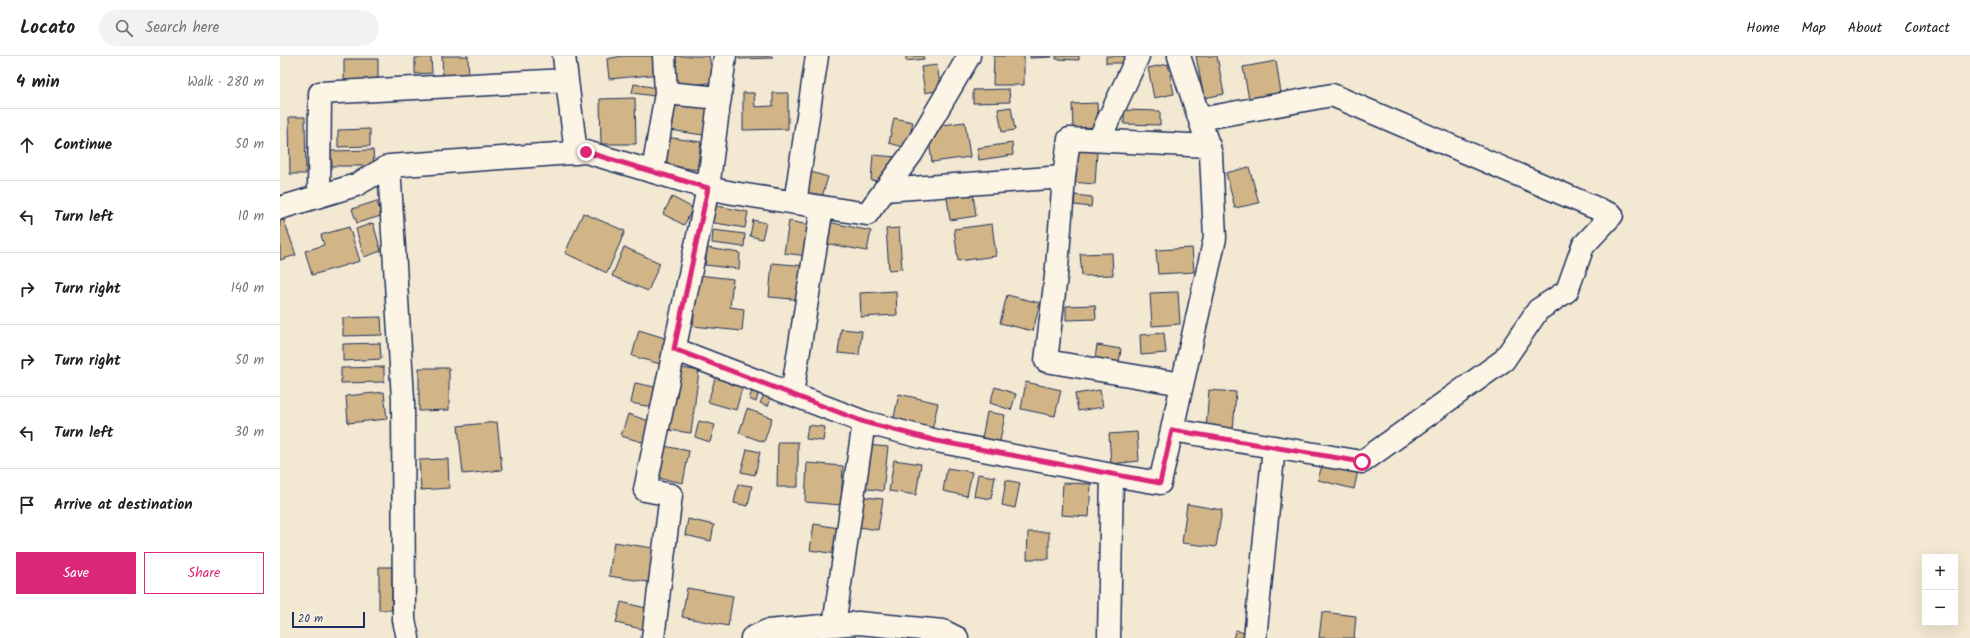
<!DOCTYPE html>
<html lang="en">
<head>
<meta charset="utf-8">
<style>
	body { margin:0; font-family:Kalam,sans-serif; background:#f2f2f2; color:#222 }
	.controls { position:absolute; right:12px; bottom:12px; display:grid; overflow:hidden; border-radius:0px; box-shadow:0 4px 16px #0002 }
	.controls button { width:36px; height:36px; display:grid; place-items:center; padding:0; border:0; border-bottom:1px solid #e0e0e0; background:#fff; color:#222; font:20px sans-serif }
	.scale { position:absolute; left:12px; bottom:10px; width:73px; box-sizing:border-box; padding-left:4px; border:2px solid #1b2f5e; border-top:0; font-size:11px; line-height:14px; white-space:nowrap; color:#1b2f5e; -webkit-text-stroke:3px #fcf5e5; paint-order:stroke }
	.stop { position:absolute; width:12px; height:12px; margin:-9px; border:3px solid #db2777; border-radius:50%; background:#fff }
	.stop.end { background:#db2777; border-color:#fff; box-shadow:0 1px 4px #0008 }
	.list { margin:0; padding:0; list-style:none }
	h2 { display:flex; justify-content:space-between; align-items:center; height:52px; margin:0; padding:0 16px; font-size:17px }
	h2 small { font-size:13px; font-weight:400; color:#767676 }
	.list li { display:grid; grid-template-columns:26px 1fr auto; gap:12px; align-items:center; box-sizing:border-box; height:72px; padding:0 16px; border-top:1px solid #e0e0e0 }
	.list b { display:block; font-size:15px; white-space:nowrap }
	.list em { font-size:13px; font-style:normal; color:#767676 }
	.actions { display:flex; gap:8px; padding:12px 16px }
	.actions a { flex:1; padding:9px 0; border:1px solid #db2777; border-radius:0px; text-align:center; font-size:14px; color:#db2777 }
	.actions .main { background:#db2777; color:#fff }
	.icon { flex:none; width:22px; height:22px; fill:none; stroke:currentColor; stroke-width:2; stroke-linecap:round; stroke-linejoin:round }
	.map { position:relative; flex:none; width:1690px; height:582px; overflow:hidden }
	header { display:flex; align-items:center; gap:24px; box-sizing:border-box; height:56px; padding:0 20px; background:#fff; border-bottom:1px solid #e0e0e0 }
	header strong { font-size:19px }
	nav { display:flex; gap:22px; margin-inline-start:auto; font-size:14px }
	.search { width:280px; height:36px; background:#f2f2f2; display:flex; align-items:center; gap:10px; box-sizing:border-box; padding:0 14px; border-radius:22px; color:#767676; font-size:15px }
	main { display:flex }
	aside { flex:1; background:#fff }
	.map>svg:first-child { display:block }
</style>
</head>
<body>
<header>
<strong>Locato</strong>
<div class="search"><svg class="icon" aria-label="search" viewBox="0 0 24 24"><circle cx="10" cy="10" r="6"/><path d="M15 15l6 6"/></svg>Search here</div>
<nav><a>Home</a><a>Map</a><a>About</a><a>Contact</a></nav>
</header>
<main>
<aside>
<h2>4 min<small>Walk · 280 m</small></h2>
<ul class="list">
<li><svg class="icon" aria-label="ahead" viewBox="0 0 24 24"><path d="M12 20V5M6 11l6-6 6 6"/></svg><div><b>Continue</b></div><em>50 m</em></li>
<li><svg class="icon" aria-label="left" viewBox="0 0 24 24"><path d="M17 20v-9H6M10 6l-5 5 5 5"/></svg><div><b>Turn left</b></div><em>10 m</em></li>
<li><svg class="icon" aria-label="right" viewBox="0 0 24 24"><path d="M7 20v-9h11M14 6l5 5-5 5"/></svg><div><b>Turn right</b></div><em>140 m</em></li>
<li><svg class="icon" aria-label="right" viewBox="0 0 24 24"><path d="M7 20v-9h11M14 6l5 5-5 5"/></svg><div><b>Turn right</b></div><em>50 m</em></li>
<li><svg class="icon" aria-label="left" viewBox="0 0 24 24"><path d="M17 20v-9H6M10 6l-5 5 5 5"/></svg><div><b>Turn left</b></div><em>30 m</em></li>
<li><svg class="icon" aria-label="arrive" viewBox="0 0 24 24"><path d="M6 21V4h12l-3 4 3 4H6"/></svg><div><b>Arrive at destination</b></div></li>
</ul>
<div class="actions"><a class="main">Save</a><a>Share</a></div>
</aside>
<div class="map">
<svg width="1690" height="582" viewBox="0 0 1690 582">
	<rect width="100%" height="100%" fill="#f3e8d2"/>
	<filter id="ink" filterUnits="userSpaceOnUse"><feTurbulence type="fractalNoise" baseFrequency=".025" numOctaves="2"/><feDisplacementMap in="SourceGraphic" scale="8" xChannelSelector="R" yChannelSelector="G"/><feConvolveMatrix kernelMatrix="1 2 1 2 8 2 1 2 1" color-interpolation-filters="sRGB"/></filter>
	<g filter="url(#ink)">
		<path fill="#d1b586" stroke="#1b2f5e" d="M162,0H188L189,23L163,24Z
			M342,0H379L381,18L329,23L327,3Z
			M389,0H429L434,26L394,32Z
			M459,0H492V2L459,3Z
			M626,0H643L644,3L626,5Z
			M714,0H744V29H713Z
			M750,0H772V1L750,2Z
			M776,0H799V4L776,3Z
			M826,0H846V7H826Z
			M916,0H937L944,38L924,42Z
			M151,1L152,17L135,18V2Z
			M64,3H98V24H64Z
			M996,5L1002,44L970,49L963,11Z
			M888,8L894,38L874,42L868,12Z
			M657,9L661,34L645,37L641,11Z
			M354,28L383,33L382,41L352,37Z
			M729,33L730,46L693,47V34Z
			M463,37H474L475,51L493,50V37H508V73L463,74Z
			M355,42L356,88H321L320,43Z
			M395,46L428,52L423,79L390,74Z
			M817,47L818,71L793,72L792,48Z
			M731,51L735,74L722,76L718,53Z
			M844,54L880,55V69L844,68Z
			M9,61H25L26,118H10Z
			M614,62L633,66L627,92L609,87Z
			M685,66L690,101L652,106L647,71Z
			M90,73V90L58,91V74Z
			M873,74H880V82H873Z
			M385,81L421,86L417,114L381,108Z
			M732,87L733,99L699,104L697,92Z
			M93,94L94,110H52L51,95Z
			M794,94L817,96L815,128L792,126Z
			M593,99L617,101L614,127L591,124Z
			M969,111L979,147L955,152L946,117Z
			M531,116L548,121L541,144L524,139Z
			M692,130L696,160L670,164L666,134Z
			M795,139L812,141L811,151L794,149Z
			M392,141L413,152L404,169L383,158Z
			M97,145L101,160L77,167L72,153Z
			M432,149L468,156L465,172L429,166Z
			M303,157L345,175L327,217L285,197Z
			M4,164L16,199L0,204V165Z
			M473,164L486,167L482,183L470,180Z
			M509,165L534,170L528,200L504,197Z
			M548,166L591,175L587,195L544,187Z
			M93,167L101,195L84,201L76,173Z
			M712,168L716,200L678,205L674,173Z
			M69,171L80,205L32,219L25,195L44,189L41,179Z
			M619,172L622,213L609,214L606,173Z
			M433,174L465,178L464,191L432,187Z
			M344,191L380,207L368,235L332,220Z
			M427,192L460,197L459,213L425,209Z
			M912,192L914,216L878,218L876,194Z
			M832,197L833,219L802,220L800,198Z
			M492,207L527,210L524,244L489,241Z
			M418,219L453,223L450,251L464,253L462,275L413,270Z
			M616,235L617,259L581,261L580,237Z
			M898,236L900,268L872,270L870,237Z
			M727,239L760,247L753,275L720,267Z
			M815,249L816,263L786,264V250Z
			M101,261L102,279L63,280V262Z
			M561,273L582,275L579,299L558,297Z
			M359,274L388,283L380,308L352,300Z
			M884,277L886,297L861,299L860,279Z
			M100,287L101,303L63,305V288Z
			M817,289L841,293L839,307L815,303Z
			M104,311V326L61,327V312Z
			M397,311L419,315L411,377L389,374Z
			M139,312H169V354L139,355Z
			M437,316L464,325L456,354L428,346Z
			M746,326L781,334L775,360L741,353Z
			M355,327L380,332L376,352L351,347Z
			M474,330L480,332L476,346L469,343Z
			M715,331L736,338L731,354L710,347Z
			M820,334L823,351L798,355L795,338Z
			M929,334L956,336L953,375L926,373Z
			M486,335L493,339L488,350L480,347Z
			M104,336L107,363L68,367L66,340Z
			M619,338L658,347L651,379L612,370Z
			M467,353L492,362L484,386L459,377Z
			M707,356L725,359L720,385L702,382Z
			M348,358L375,367L369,388L341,380Z
			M419,365L435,369L430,386L415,381Z
			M217,366L222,414L183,418L178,370Z
			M528,369L545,371L543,385L526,383Z
			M857,376L859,405L831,408L829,378Z
			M498,386H518V431H497Z
			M587,389L608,391L603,435L582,432Z
			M384,390L409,395L403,427L378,422Z
			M467,393L480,396L475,419L461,416Z
			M168,403L169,432L141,434L139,404Z
			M614,404L641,408L636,439L609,435Z
			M1043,406L1078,415L1074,433L1038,424Z
			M527,407L563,410L561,449L525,446Z
			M667,412L692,416L687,440L663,435Z
			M698,418L715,421L711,443L694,440Z
			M726,424L740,427L735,452L722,449Z
			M783,427L811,428L809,461L781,459Z
			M458,428L472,430L468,450L454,447Z
			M577,440L603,443L598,474L572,470Z
			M907,448L942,454L936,491L902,487Z
			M408,463L434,469L431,485L405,479Z
			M534,468L559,472L556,498L530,494Z
			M748,476H769V503H747Z
			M334,486L379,493L374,527L329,520Z
			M99,511H112V554H99Z
			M407,532L453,540L448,570L402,561Z
			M341,546L378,555L374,576L336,567Z
			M1042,556L1076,560L1074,582H1039Z
			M956,574L969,579L968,582H953Z"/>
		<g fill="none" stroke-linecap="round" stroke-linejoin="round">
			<g stroke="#1b2f5e" stroke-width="25">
				<path id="minor" d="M284,0L296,97
					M384,0L386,37L440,42
					M819,84L858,0
					M109,110L123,343L124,564L128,582
					M373,115L386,37
					M784,121L777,211L766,305L902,328
					M604,134L784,121L789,83L929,90
					M39,139L40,37L287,24
					M515,147L537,0
					M0,152L76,129L109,110L306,96L428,132L453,137L587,158L632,97L689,0
					M394,293L584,366L657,385L832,419L829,582
					M512,338L542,151
					M892,374L1082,406L1224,304L1258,254L1287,235L1303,190L1332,159L1052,39L920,63
					M832,419L880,427L935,182L931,98L899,0
					M554,569L584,366
					M373,582L391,439L365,434L428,132L445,0
					M472,582L487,575L578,567L663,575L677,582
					M975,582L994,391"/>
			</g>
			<use href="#minor" stroke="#fcf5e5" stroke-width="22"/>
		</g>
	</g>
	<g fill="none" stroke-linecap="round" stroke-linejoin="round" filter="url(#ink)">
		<path stroke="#db2777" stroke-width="5" d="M306,96L428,132L394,293L584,366L657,385L880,427L892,374L1082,406"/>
	</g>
</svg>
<div class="controls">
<button>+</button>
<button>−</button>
</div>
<div class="scale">20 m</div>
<div class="stop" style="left:1082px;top:406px"></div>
<div class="stop end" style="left:306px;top:96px"></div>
</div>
</main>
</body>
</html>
